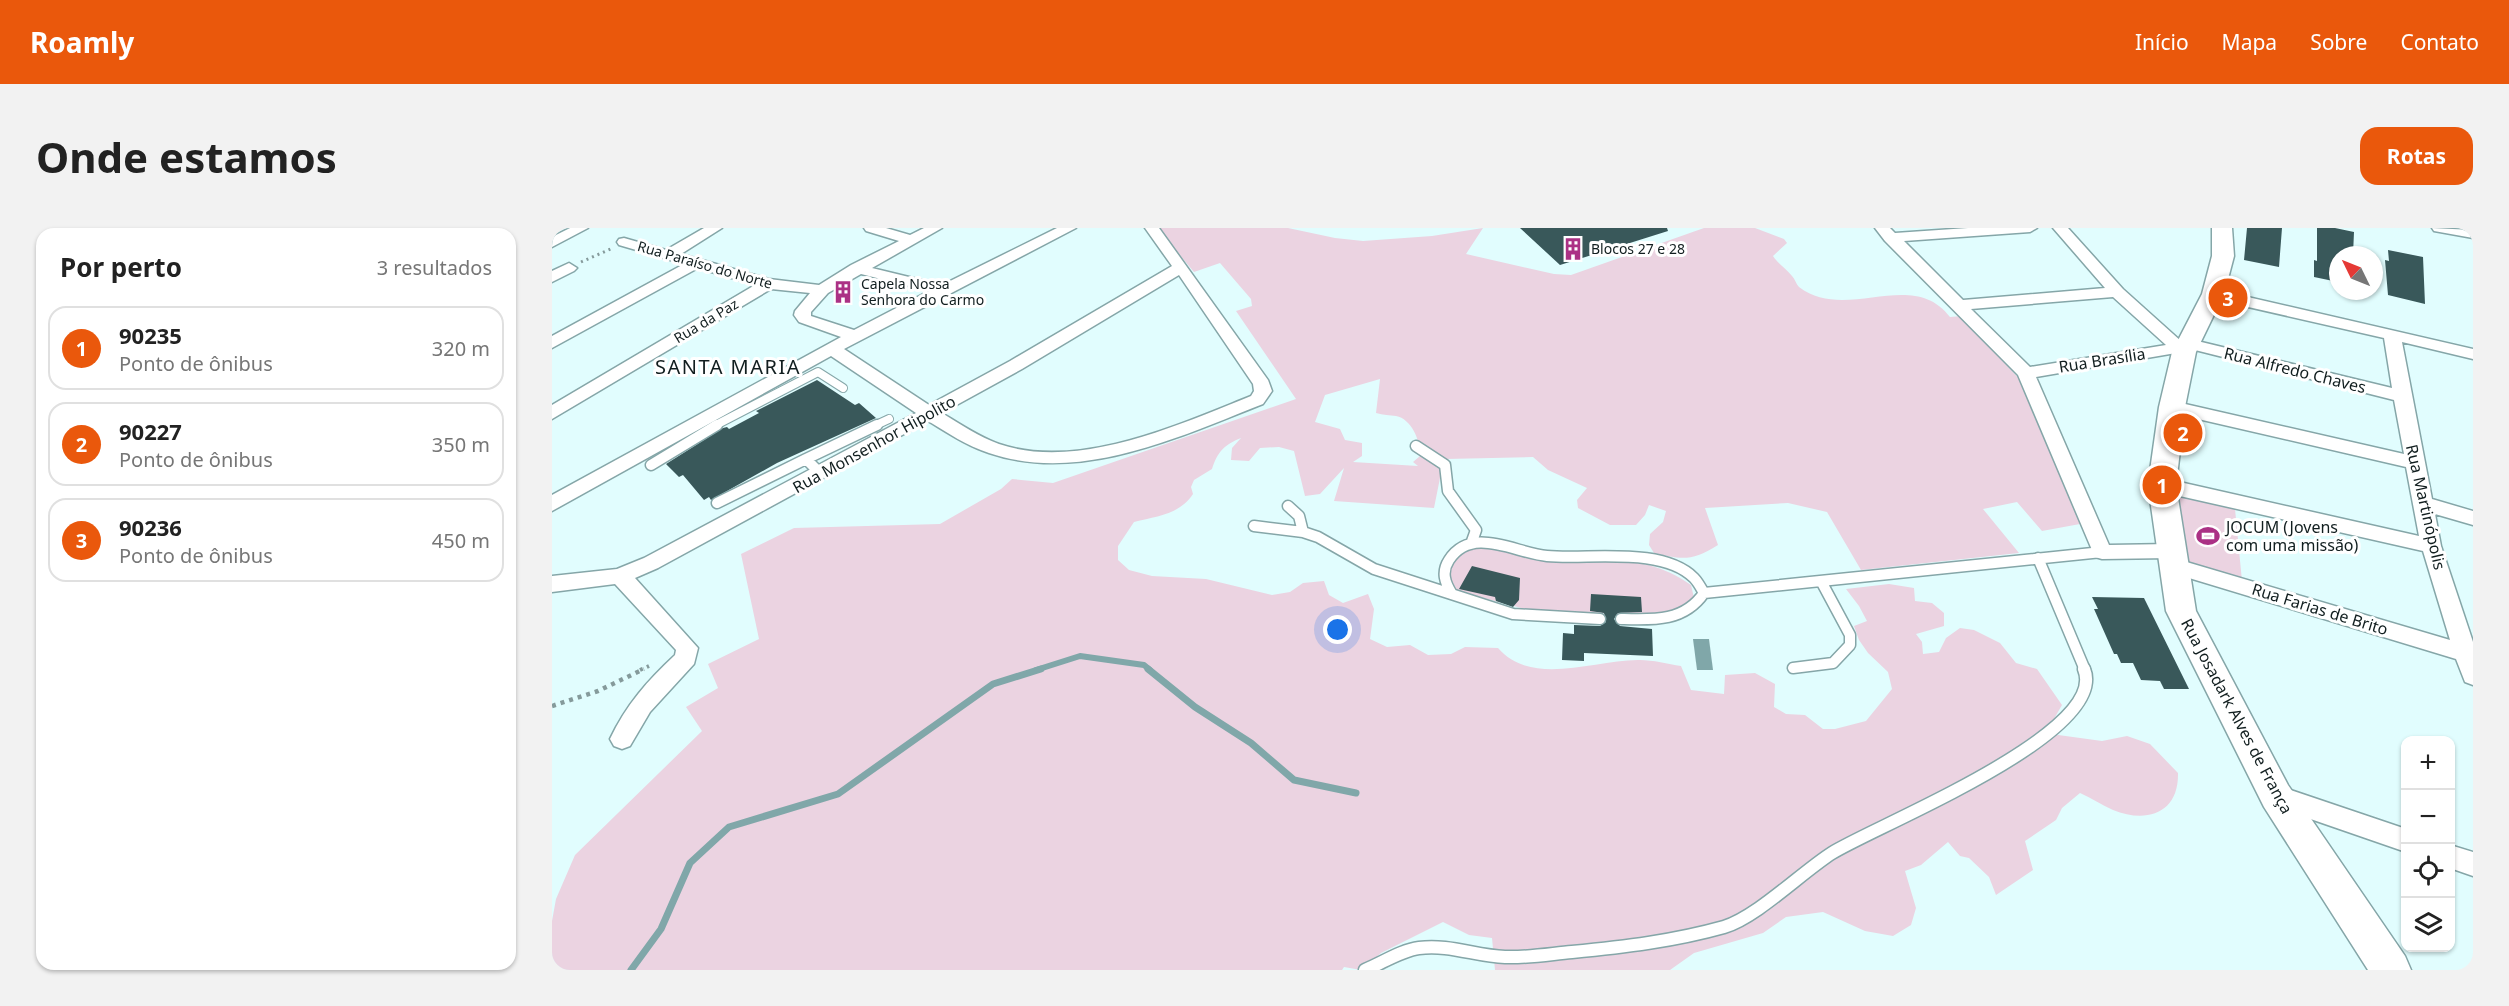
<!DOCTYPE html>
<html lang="pt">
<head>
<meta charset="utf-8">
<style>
	body { margin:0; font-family:"Noto Sans",sans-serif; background:#f2f2f2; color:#222 }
	.controls { position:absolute; right:18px; bottom:18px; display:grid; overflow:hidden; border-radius:12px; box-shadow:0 2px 4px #0004 }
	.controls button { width:54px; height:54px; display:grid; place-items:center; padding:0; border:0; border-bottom:2px solid #e0e0e0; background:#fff; color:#222; font:30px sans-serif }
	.compass { position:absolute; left:1777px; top:18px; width:54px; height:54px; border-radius:50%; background:#fff; box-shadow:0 2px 4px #0004; rotate:313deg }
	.you { position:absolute; left:786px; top:402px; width:21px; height:21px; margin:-15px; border:4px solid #fff; border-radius:50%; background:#1a73e8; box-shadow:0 0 0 9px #1a73e833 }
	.badge { display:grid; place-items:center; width:39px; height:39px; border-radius:50%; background:#ea580c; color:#fff; font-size:20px; font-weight:700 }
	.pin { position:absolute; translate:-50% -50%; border:3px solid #fff; box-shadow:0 2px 6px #0006 }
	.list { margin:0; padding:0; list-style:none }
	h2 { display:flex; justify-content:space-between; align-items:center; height:78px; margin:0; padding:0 24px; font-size:26px }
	h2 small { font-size:20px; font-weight:400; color:#767676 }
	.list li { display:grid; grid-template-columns:39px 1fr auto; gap:18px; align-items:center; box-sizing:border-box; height:84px; margin:0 12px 12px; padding:0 12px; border:2px solid #e0e0e0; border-radius:18px }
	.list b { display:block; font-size:22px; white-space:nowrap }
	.list p { margin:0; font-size:20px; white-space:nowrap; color:#767676 }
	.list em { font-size:20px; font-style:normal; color:#767676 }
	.icon { flex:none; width:33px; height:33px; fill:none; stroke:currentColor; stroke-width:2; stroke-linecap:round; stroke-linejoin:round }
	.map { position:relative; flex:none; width:1921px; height:742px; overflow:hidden; border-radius:18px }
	header { display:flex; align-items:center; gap:36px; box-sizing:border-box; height:84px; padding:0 30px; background:#ea580c; color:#fff }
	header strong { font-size:28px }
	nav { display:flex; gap:33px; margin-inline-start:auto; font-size:21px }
	.intro { display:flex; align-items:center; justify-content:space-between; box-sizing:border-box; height:144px; padding:0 36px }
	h1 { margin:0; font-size:42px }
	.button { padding:15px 27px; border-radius:18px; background:#ea580c; color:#fff; font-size:21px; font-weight:700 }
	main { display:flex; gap:36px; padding:0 36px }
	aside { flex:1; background:#fff; border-radius:18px; box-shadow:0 2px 4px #0004 }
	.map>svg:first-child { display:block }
</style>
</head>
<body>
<header>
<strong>Roamly</strong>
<nav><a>Início</a><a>Mapa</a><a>Sobre</a><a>Contato</a></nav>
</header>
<div class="intro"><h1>Onde estamos</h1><a class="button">Rotas</a></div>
<main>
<aside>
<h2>Por perto<small>3 resultados</small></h2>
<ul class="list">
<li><span class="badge">1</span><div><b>90235</b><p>Ponto de ônibus</p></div><em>320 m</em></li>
<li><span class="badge">2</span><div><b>90227</b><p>Ponto de ônibus</p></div><em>350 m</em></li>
<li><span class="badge">3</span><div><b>90236</b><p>Ponto de ônibus</p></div><em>450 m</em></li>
</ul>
</aside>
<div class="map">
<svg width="1921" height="742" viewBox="0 0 1921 742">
	<rect width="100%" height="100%" fill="#e1fdfe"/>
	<path fill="#ebd3e1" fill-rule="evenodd" d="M605,0H736L783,10L811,13L880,8L931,0L914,26L1002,46L1019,47L1152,0H1203L1232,11L1235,15L1221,28C1226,36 1234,40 1240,48C1243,51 1244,56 1247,59C1294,95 1360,39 1398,89L1410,88L1471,155L1528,296L1490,303L1465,274L1431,281L1467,325L1309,342L1275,284L1236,275L1153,280L1166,317C1140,333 1131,332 1102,325L1097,317L1098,306L1111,294L1114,283L1097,277L1093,287L1084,297H1058L1026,280L1025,272L1035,260L996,242L981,229L894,231L885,239L890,240L882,280L782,273L792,240L768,266L753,268L742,223L727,219L708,220L697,233L679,232L680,220L689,210C672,217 666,223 660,241L642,252L639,259L641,266C627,287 605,288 582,294L566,318V332L577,342L600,348L654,351L720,367L738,364L751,355L772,353L777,367L791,375L816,366L822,381L818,411L835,419L858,417L876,427L899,426L913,419L946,420C981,460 1043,431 1088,432C1101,432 1116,436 1129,438L1139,462L1172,466L1173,447L1203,445L1223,456L1222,479L1234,486L1253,487L1271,501H1283L1314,493L1340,461L1336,444L1316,425L1307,412L1302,398L1315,393L1307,378L1294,361L1337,356L1362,360L1363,373L1380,375L1392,385V398L1364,406L1370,414L1371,426L1387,424L1394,410L1408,400L1422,402L1448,415L1464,435L1485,441L1510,477L1499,496V506L1550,513L1575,508L1598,516L1626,545C1627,585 1595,596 1561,582C1550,577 1539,570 1528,565L1510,580L1504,592L1473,613L1481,642L1444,667L1437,649L1417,630L1408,628L1396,614L1369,637L1353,643L1364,680L1359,697L1341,708L1313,703L1271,684L1234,689L1211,705L1142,725L1118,742H943L940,710L917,707L891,694L829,725L809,742L792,739L790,742H0V693L4,671L23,627L150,503L134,479L166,460L156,436L207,411L189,326L242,300L388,296L449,261L460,251L501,255L744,171L684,83L700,78L699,71L668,35L642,44ZM828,151L824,185C831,187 838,187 844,188C860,191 869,214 868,228L861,234L866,238L801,234L810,228V215L793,212L788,201L763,194L773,167Z
		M1624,267L1683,281L1690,353L1626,336Z
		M915,319C923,319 931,318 939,319C956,321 974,330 992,333C1051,341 1084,319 1139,357L1142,370L1126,385L1090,388L973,381L906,363C886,345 901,334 915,319Z"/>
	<path fill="#80a7a9" d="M1157,411L1161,442H1145L1141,411Z"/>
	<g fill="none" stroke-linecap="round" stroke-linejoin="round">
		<path stroke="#80a7a9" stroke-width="6" d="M484,442L528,428L592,437L598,442"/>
		<path stroke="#80a7a9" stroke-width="7" d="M596,441L643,479L699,515L742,552L804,565
			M79,742L109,701L138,635L177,599L286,566L441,456L489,441"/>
	</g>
	<path fill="#39585a" d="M968,0H1115L1116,3L1008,37Z
		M1695,0H1730L1727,39L1692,32Z
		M1765,0H1783L1802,4L1801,27H1786V54L1762,49V32L1765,33Z
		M1836,22L1871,29L1873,76L1836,67L1833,32L1837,33Z
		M265,152L303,177L307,175L324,190L225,235L159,272L157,269L152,272L131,247L127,249L114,236L171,200L175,199L177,201L207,185L204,183Z
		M920,338L968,350L967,372L961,379L944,373L943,369L907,361Z
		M1039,366L1089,369L1090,384L1066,385L1062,391L1068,398L1100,401L1101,428L1032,425V433L1010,432L1011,405L1022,406V397L1048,398L1054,394L1052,385L1038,383Z
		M1540,369L1592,370L1637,461H1612L1608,453L1589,452L1581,435H1569L1565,426H1562L1542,381H1546Z"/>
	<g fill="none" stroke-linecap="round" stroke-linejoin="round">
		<g stroke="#85a6a8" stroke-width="10">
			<path id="lane-far2" d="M162,198L266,144L291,160
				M322,198L337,191"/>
		</g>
		<g stroke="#85a6a8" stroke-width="13">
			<path id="lane-far1" d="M864,218L893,237L896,263L924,302L919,316
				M254,231L325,197
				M99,237L165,197
				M165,275L254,231L268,245
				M736,278L747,288L751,304
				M702,298L751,304L766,309L822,341L961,386L1048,391
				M1486,330L1533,442
				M1152,365L1550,324
				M900,366C893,355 889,344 897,332C920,297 963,325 995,328C1036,332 1110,318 1142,350C1146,354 1149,360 1152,365
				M1069,391C1101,392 1132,394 1152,365
				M1241,440L1281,435L1298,417V407L1269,353"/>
		</g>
		<g stroke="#85a6a8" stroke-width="15">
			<path id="lane" d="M813,742C830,735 850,722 867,720C897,716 924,728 953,729C975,730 998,726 1020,724C1072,719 1122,713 1172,699C1205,689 1250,644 1280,625C1323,598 1559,505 1532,441"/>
		</g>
		<g stroke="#85a6a8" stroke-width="3">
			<path id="street" d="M18,0H36L0,19V9Z
				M152,0H170L129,26L217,51L267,57L299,37L347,13L314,3L312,0H334L358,7L372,0H390L320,40L390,57L505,0H524L292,121L377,177L458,133L620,38L593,0H607L716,152L720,163L711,176C627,209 528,256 437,225C415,218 396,205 376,193L106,340L83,350L146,420L142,436L98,484L78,518L70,521L62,518L58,511C74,477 96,452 123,427L124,422L63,356L0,364V348L65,341L92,330L364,185L279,128L0,283V267L289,109L247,94L242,87L243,83L258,65L219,61L0,191V177L203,57L146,40L0,120V108L132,36L67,17L65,14L67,11L72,10L114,22ZM309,46L377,63L302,102L259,88V84L276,65ZM627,47L701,156L702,163L699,168C626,197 526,243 447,216C427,209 408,196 390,185L470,141Z
				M1323,0H1338L1343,5L1416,0H1485L1478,4L1352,13L1411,72L1553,60L1501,0H1516L1571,61L1630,114L1637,111L1840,160L1832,110L1661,71L1653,66L1661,61L1921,121V131L1850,114L1880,271L1921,283V297L1883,286L1889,318L1921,414V457L1913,454L1904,431L1614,343L1611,338L1614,333L1621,330L1898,412L1871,323L1610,264L1603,262L1600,257L1603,252L1610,250L1867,308L1854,239L1620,185L1614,183L1611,179L1614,175L1620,173L1852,226L1842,172L1639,121L1640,124L1638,128L1632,129L1624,125L1484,149L1557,317L1619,316L1626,318L1629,323L1626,328L1619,330L1550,331L1543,329L1466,147L1333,13ZM1561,69L1614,117L1478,139L1419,81Z
				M1880,0L1921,2V10L1882,3Z
				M17,35L25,40L22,43L0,54V43Z
				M1724,557L1854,601V624L1715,576L1712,568L1715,560Z
				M1898,617L1921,624V648L1898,640Z"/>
		</g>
		<g stroke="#85a6a8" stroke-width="3">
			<path id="secondary" d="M1660,0H1680L1682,28L1672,66L1644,124L1633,179L1624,257L1644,383L1736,557L1853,728L1859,742H1816L1712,579L1614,383L1596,257L1607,179L1620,124L1650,66L1660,28Z"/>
		</g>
		<path stroke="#859a9b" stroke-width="3" stroke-dasharray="2 4" stroke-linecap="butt" d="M29,34L61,20"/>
		<path stroke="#859a9b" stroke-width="4" stroke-dasharray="3 4.5" stroke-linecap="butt" d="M88,442L97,438"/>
		<path stroke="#859a9b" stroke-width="4.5" stroke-dasharray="4 5" stroke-linecap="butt" d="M0,478L46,463L92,441"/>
		<use href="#lane-far2" stroke="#fff" stroke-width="8"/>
		<use href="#lane-far1" stroke="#fff" stroke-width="10"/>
		<use href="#lane" stroke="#fff" stroke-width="12"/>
		<use href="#street" fill="#fff" fill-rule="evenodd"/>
		<use href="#secondary" fill="#fff" fill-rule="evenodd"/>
	</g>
	<defs>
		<g id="building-bare" transform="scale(1.8)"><path d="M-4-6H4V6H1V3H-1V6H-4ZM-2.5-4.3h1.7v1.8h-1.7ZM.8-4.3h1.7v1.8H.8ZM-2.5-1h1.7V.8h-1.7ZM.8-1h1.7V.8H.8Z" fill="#ab3185" stroke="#fff" stroke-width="2.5" paint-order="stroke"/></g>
		<g id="stadium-bare" transform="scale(1.8)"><path d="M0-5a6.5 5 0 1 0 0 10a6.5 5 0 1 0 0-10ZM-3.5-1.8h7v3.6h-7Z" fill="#ab3185" stroke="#fff" stroke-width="2.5" paint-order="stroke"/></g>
	</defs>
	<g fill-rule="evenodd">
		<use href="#building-bare" x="1021" y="21"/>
		<use href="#building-bare" x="291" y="64"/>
		<use href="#stadium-bare" x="1656" y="308"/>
	</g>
	<g text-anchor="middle" stroke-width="6" stroke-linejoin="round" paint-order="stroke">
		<g font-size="14" fill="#111e1f" stroke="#fff" text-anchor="start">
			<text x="1039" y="26">Blocos 27 e 28</text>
			<text x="309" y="61">Capela Nossa<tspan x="309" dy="16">Senhora do Carmo</tspan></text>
		</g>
		<g font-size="14" fill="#111e1f" stroke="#fff">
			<text transform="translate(153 37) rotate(16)" y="5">Rua Paraíso do Norte</text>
			<text transform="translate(154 93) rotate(-31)" y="5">Rua da Paz</text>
		</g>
		<g font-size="16" fill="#111e1f" stroke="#fff">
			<text transform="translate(1550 132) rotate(-9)" y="6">Rua Brasília</text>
			<text transform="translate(1743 142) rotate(14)" y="6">Rua Alfredo Chaves</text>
			<text transform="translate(322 216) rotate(-29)" y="6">Rua Monsenhor Hipolito</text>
			<text transform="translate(1874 279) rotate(77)" y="6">Rua Martinópolis</text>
			<text transform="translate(1768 381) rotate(17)" y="6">Rua Farias de Brito</text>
			<text transform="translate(1685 488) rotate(62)" y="6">Rua Josadark Alves de França</text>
		</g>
		<g font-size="16" fill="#111e1f" stroke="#fff" text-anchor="start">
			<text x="1674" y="305">JOCUM (Jovens<tspan x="1674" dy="18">com uma missão)</tspan></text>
		</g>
		<g font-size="20" letter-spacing="1.5" fill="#111e1f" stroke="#fff">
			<text x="176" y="146">SANTA MARIA</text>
		</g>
	</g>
</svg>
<div class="controls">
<button>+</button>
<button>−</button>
<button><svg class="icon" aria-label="locate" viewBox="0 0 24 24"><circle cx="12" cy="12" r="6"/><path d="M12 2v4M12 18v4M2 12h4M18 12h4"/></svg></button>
<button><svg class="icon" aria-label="layers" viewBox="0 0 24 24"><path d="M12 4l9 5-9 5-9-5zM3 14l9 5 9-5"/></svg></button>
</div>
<svg class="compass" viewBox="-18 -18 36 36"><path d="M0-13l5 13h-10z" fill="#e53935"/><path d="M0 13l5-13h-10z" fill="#767676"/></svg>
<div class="you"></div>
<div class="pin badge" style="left:1610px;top:257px">1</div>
<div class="pin badge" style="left:1631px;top:205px">2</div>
<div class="pin badge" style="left:1676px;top:70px">3</div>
</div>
</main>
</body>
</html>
